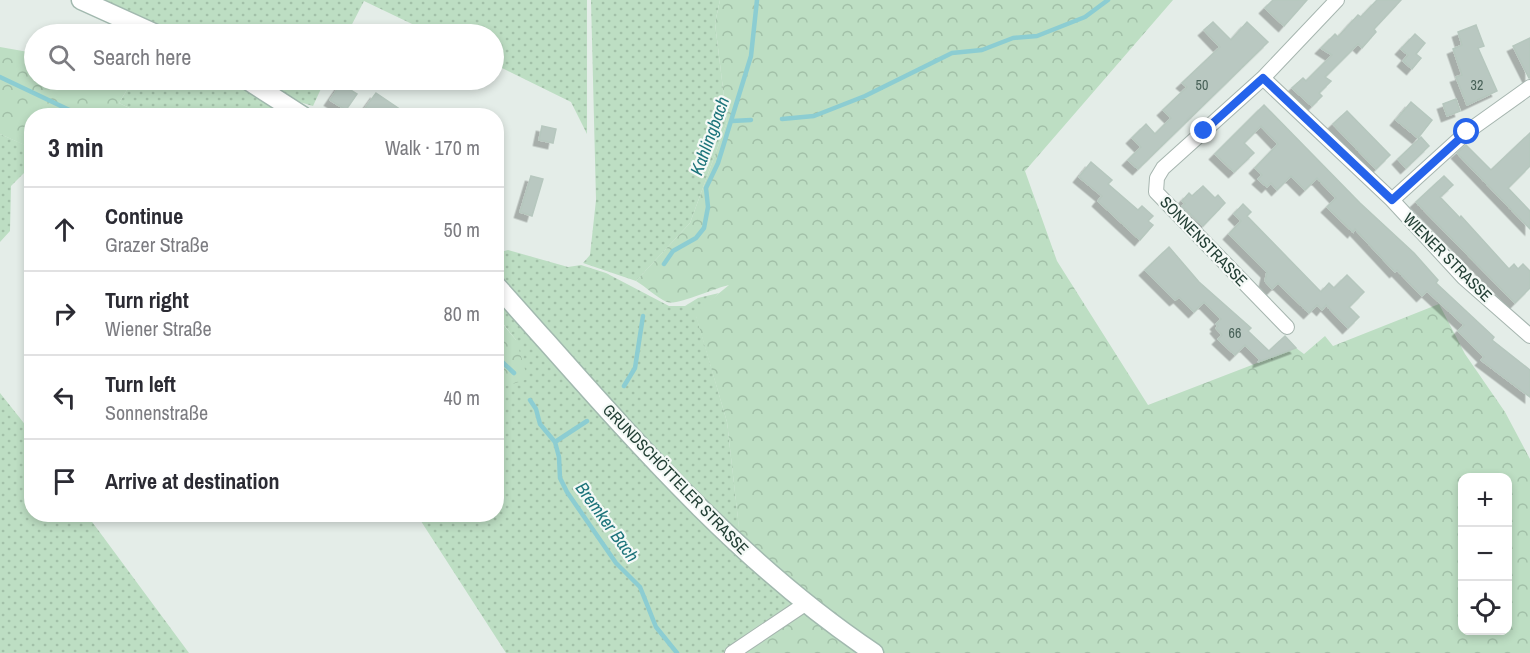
<!DOCTYPE html>
<html lang="en">
<head>
<meta charset="utf-8">
<style>
	body { margin:0; font-family:"Archivo Narrow",sans-serif; background:#f7f7f7; color:#2b2b33 }
	.controls { position:absolute; right:18px; bottom:18px; display:grid; overflow:hidden; border-radius:12px; box-shadow:0 3px 9px #0003 }
	.controls button { width:54px; height:54px; display:grid; place-items:center; padding:0; border:0; border-bottom:2px solid #e1e1e2; background:#fff; color:#2b2b33; font:30px sans-serif }
	.stop { position:absolute; width:18px; height:18px; margin:-14px; border:4px solid #2563eb; border-radius:50%; background:#fff }
	.stop.end { background:#2563eb; border-color:#fff; box-shadow:0 2px 6px #0008 }
	.list { margin:0; padding:0; list-style:none }
	h2 { display:flex; justify-content:space-between; align-items:center; height:78px; margin:0; padding:0 24px; font-size:26px }
	h2 small { font-size:20px; font-weight:400; color:#7c7c81 }
	.list li { display:grid; grid-template-columns:39px 1fr auto; gap:18px; align-items:center; box-sizing:border-box; height:84px; padding:0 24px; border-top:2px solid #e1e1e2 }
	.list b { display:block; font-size:22px; white-space:nowrap }
	.list p { margin:0; font-size:20px; white-space:nowrap; color:#7c7c81 }
	.list em { font-size:20px; font-style:normal; color:#7c7c81 }
	.icon { flex:none; width:33px; height:33px; fill:none; stroke:currentColor; stroke-width:2; stroke-linecap:round; stroke-linejoin:round }
	.map { position:relative; flex:none; width:1530px; height:653px; overflow:hidden }
	.search { position:absolute; background:#fff; box-shadow:0 3px 9px #0003; left:24px; top:24px; width:480px; height:66px; display:flex; align-items:center; gap:15px; box-sizing:border-box; padding:0 21px; border-radius:33px; color:#7c7c81; font-size:22px }
	.panel { position:absolute; background:#fff; box-shadow:0 3px 9px #0003; left:24px; top:108px; width:480px; height:414px; border-radius:24px }
	.map>svg:first-child { display:block }
</style>
</head>
<body>
<div class="map">
<svg width="1530" height="653" viewBox="0 0 1530 653">
	<defs>
		<pattern id="grass-dots" width="8" height="8" patternUnits="userSpaceOnUse" patternTransform="scale(1.5)"><rect width="8" height="8" fill="#bddec3"/><path d="M2 2h.1M6 6h.1" fill="none" stroke="#a2c0a8" stroke-width="1.8" stroke-linecap="round"/></pattern>
		<pattern id="forest-crowns" width="20" height="18" patternUnits="userSpaceOnUse" patternTransform="scale(1.5)"><rect width="20" height="18" fill="#bddec3"/><path d="M2 6a3 3 0 1 1 6 0M12 15a3 3 0 1 1 6 0" fill="none" stroke="#a2c0a8"/></pattern>
		<filter id="shadow"><feDropShadow dx="-5.5" dy="5.5" stdDeviation="0" flood-color="#0004"/></filter>
	</defs>
	<rect width="100%" height="100%" fill="#e4ede8"/>
	<path fill="url(#grass-dots)" d="M99,0H587V134L571,102L494,64V34H433L364,1L347,34H171Z
		M591,0H720L715,23L727,122L690,223L636,281L583,263L590,255L596,200Z
		M133,80H247L303,115H144L119,103Z
		M259,80H325L313,106L296,101Z
		M0,134L32,148L31,166L11,186L10,231L0,242Z
		M508,250L568,267L581,265L606,273L669,306H685L698,298L719,293L696,315L727,422L740,536L687,484L497,276V253Z
		M497,285L805,604L732,653H506L417,515L496,514L497,381L504,387L516,340L497,316Z
		M0,393L31,432L32,514L87,515L189,653H0Z"/>
	<path fill="url(#forest-crowns)" fill-rule="evenodd" d="M720,0H1173L1025,171L1057,261L1148,405L1296,348L1304,354L1325,336L1333,346L1439,304L1465,354L1505,412L1530,459V653H732L804,604L741,546L727,422L695,313L729,285C715,288 676,306 667,302C656,297 646,287 636,281L690,223L727,122L715,23ZM1462,478H1508V630H1462Z
		M0,47L34,53V80H133L119,103L144,115L32,116L31,148L0,134Z
		M496,316L516,340L528,379L503,387L497,381Z"/>
	<g fill="none" stroke-linecap="round" stroke-linejoin="round">
		<path stroke="#8ccdd2" stroke-width="4.5" d="M0,77L82,116
			M782,119L814,116L865,96L952,53L982,50L1013,38L1037,36L1085,17L1108,0
			M732,121L751,120
			M664,264L673,251L696,238L704,228L708,207L706,188L718,163L751,56L757,0
			M496,356L514,373
			M624,386L635,368L643,316
			M530,400L536,409L540,424L555,442L559,457L560,478L567,492L616,563L640,587L656,627L677,653
			M555,442L587,421"/>
	</g>
	<path fill="#b9c8c1" stroke="#b6c7be" stroke-width="1.5" filter="url(#shadow)" d="M1273,0H1307L1284,26L1265,8Z
		M1377,0H1401L1374,29L1376,32L1362,48L1358,44L1325,77L1331,81L1319,93L1322,96L1312,106L1292,88L1303,78L1306,81L1332,55L1321,48L1335,34L1338,37L1358,15L1361,17Z
		M1213,22L1231,40L1247,22L1268,42L1138,169L1128,160L1141,147L1132,138L1146,124L1155,134L1171,118L1163,110L1187,87L1182,83L1220,47L1204,30Z
		M1476,25L1484,46L1478,48L1497,91L1467,105L1456,77L1462,75L1453,49L1462,45L1458,32Z
		M1415,34L1425,43L1416,54L1421,58L1412,69L1403,61L1408,55L1401,49Z
		M1530,38V78H1529L1513,46Z
		M341,84L357,94L346,110L330,100Z
		M376,93L398,108L393,116H371L363,111Z
		M1456,99L1460,111L1447,116L1443,104Z
		M1411,102L1432,120L1418,138L1396,120Z
		M1264,105L1360,203L1414,253L1438,280L1436,283L1494,337L1492,340L1530,370V397L1481,360L1484,357L1458,331L1464,325L1427,291L1422,296L1397,270L1395,272L1355,229L1353,232L1327,207L1336,198L1317,178L1305,190L1291,176L1277,190L1271,183L1267,187L1258,179L1262,175L1255,168L1278,144L1261,126L1244,143L1254,153L1234,172L1215,154Z
		M1347,111L1390,155L1376,169L1333,124Z
		M542,126L556,129L553,143L539,140Z
		M1530,133V166L1508,188L1530,211V229L1457,153L1466,145L1491,170Z
		M1421,137L1429,146L1406,168L1398,159Z
		M1091,162L1112,180L1108,184L1138,210L1142,206L1153,216L1148,221L1153,225L1140,240L1098,201L1102,196L1079,177Z
		M531,176L543,179L532,216L520,212Z
		M1444,176L1453,185L1440,197L1460,218L1461,216L1509,269L1514,264L1518,269L1523,264L1530,271V288L1515,303L1416,202Z
		M1203,186L1215,198L1218,195L1225,203L1203,226L1182,206L1185,204L1182,201L1189,193L1192,196Z
		M1243,204L1251,212L1247,216L1321,292L1329,283L1334,288L1347,275L1364,292L1349,307L1359,317L1348,328L1326,305L1322,310L1317,305L1309,313L1278,283L1272,289L1265,281L1267,272L1229,234L1241,221L1234,214Z
		M1169,247L1199,282L1251,328L1248,331L1269,351L1285,336L1296,348L1258,362L1260,360L1245,345L1235,355L1218,339L1222,335L1216,328L1218,326L1216,324L1221,319L1204,302L1194,312L1179,297L1175,300L1145,270Z"/>
	<g fill="none" stroke-linecap="round" stroke-linejoin="round">
		<g stroke="#a6b5af" stroke-width="16">
			<path id="street" d="M1263,78L1392,200L1464,278L1530,336
				M1392,200L1467,132L1530,87
				M1287,327L1156,192L1157,178L1163,168L1263,78L1337,0
				M732,653L805,604"/>
		</g>
		<g stroke="#a2b9af" stroke-width="21">
			<path id="secondary" d="M81,0L156,34
				M247,80L303,116
				M496,285C613,415 727,555 874,653"/>
		</g>
		<use href="#street" stroke="#fff" stroke-width="14"/>
		<use href="#secondary" stroke="#fff" stroke-width="18"/>
	</g>
	<g fill="none" stroke-linecap="round" stroke-linejoin="round">
		<path stroke="#2563eb" stroke-width="8" d="M1204,131L1263,78L1392,200L1467,132"/>
	</g>
	<g text-anchor="middle" stroke-width="4.5" stroke-linejoin="round" paint-order="stroke">
		<g font-size="14" fill="#486158">
			<text x="1202" y="90">50</text>
			<text x="1477" y="90">32</text>
			<text x="1235" y="338">66</text>
		</g>
		<g font-size="16" fill="#233f35" stroke="#f4f9f6">
			<text transform="translate(1204 241) rotate(46)" y="6">SONNENSTRASSE</text>
			<text transform="translate(1448 257) rotate(45)" y="6">WIENER STRASSE</text>
			<text transform="translate(676 479) rotate(46)" y="6">GRUNDSCHÖTTELER STRASSE</text>
		</g>
		<g font-size="18" font-style="italic" fill="#1d747b" stroke="#f4f9f6">
			<text transform="translate(710 136) rotate(-70)" y="6">Kahlingbach</text>
			<text transform="translate(607 522) rotate(54)" y="6">Bremker Bach</text>
		</g>
	</g>
</svg>
<div class="controls">
<button>+</button>
<button>−</button>
<button><svg class="icon" aria-label="locate" viewBox="0 0 24 24"><circle cx="12" cy="12" r="6"/><path d="M12 2v4M12 18v4M2 12h4M18 12h4"/></svg></button>
</div>
<div class="stop" style="left:1467px;top:132px"></div>
<div class="stop end" style="left:1204px;top:131px"></div>
<div class="search"><svg class="icon" aria-label="search" viewBox="0 0 24 24"><circle cx="10" cy="10" r="6"/><path d="M15 15l6 6"/></svg>Search here</div>
<section class="panel">
<h2>3 min<small>Walk · 170 m</small></h2>
<ul class="list">
<li><svg class="icon" aria-label="ahead" viewBox="0 0 24 24"><path d="M12 20V5M6 11l6-6 6 6"/></svg><div><b>Continue</b><p>Grazer Straße</p></div><em>50 m</em></li>
<li><svg class="icon" aria-label="right" viewBox="0 0 24 24"><path d="M7 20v-9h11M14 6l5 5-5 5"/></svg><div><b>Turn right</b><p>Wiener Straße</p></div><em>80 m</em></li>
<li><svg class="icon" aria-label="left" viewBox="0 0 24 24"><path d="M17 20v-9H6M10 6l-5 5 5 5"/></svg><div><b>Turn left</b><p>Sonnenstraße</p></div><em>40 m</em></li>
<li><svg class="icon" aria-label="arrive" viewBox="0 0 24 24"><path d="M6 21V4h12l-3 4 3 4H6"/></svg><div><b>Arrive at destination</b></div></li>
</ul>
</section>
</div>
</body>
</html>
